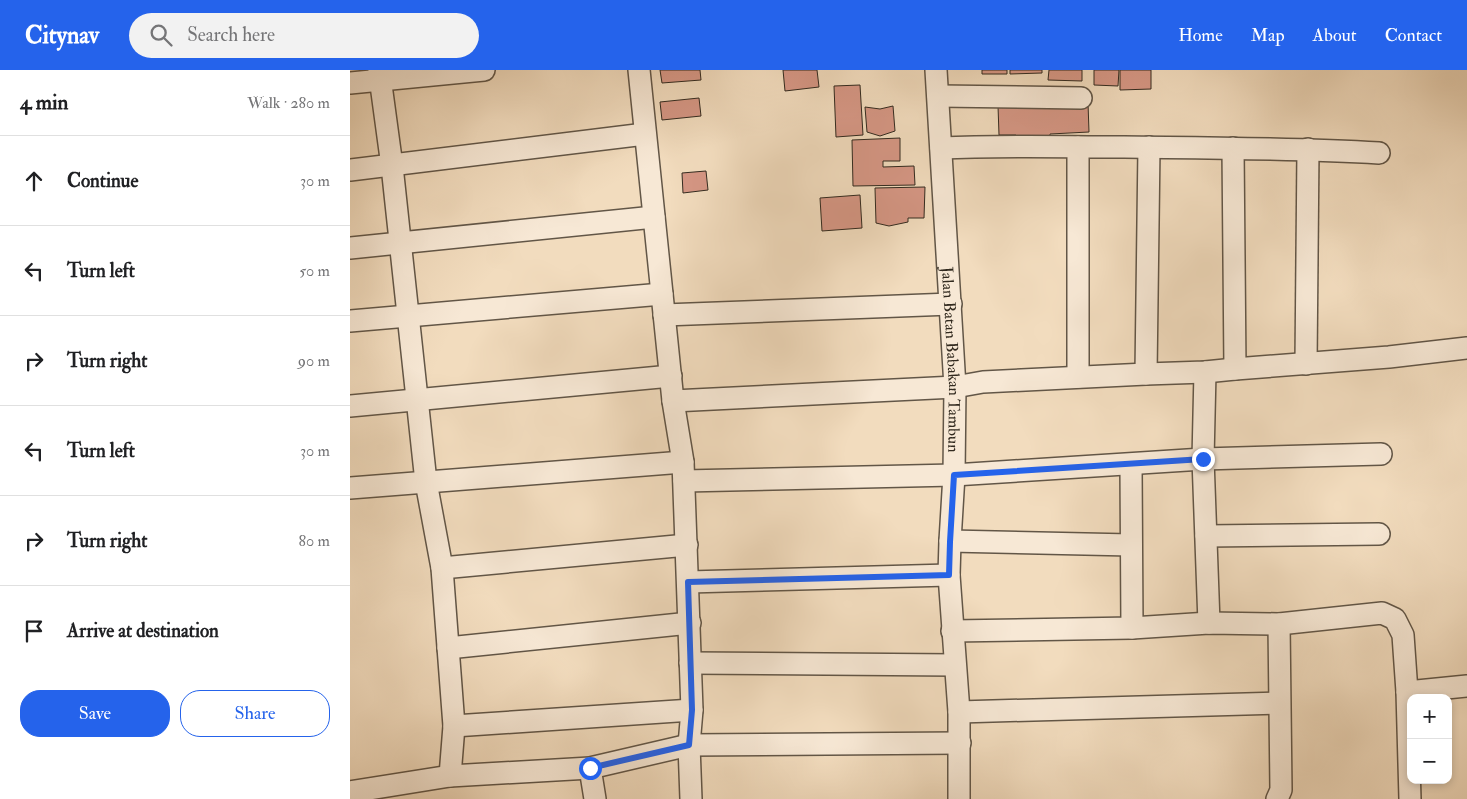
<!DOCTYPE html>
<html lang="en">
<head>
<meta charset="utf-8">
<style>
	body { margin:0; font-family:"IM FELL Double Pica",serif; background:#f2f2f2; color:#202124 }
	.controls { position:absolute; right:15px; bottom:15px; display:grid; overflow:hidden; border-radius:10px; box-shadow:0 2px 8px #0003 }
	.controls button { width:45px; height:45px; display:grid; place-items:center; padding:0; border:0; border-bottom:1px solid #e0e0e0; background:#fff; color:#202124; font:25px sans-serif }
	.stop { position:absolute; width:15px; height:15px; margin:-11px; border:4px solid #2563eb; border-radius:50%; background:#fff }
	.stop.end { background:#2563eb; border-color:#fff; box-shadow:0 1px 5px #0008 }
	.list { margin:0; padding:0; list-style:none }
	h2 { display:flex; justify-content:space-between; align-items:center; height:65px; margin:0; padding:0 20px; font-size:21px }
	h2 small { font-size:16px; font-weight:400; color:#757577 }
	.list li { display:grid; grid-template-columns:32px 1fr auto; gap:15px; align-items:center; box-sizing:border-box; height:90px; padding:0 20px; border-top:1px solid #e0e0e0 }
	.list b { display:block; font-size:19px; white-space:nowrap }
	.list em { font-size:16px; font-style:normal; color:#757577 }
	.actions { display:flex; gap:10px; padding:15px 20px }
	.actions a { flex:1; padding:11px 0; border:1px solid #2563eb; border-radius:20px; text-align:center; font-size:18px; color:#2563eb }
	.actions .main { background:#2563eb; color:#fff }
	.icon { flex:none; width:28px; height:28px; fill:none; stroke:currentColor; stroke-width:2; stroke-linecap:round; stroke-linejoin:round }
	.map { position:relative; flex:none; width:1117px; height:729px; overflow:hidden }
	header { display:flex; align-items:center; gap:30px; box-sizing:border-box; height:70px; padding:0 25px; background:#2563eb; color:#fff }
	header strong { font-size:24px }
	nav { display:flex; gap:28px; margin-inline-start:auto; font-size:18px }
	.search { width:350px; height:45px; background:#f2f2f2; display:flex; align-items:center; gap:12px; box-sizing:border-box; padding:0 18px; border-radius:28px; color:#757577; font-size:19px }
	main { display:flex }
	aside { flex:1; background:#fff }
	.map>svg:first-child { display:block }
</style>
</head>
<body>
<header>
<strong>Citynav</strong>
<div class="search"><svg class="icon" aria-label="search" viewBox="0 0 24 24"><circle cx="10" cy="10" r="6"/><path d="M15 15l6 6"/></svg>Search here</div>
<nav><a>Home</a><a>Map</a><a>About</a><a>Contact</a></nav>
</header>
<main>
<aside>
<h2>4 min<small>Walk · 280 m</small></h2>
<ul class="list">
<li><svg class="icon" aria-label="ahead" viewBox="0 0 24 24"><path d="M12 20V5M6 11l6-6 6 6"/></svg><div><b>Continue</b></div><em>30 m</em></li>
<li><svg class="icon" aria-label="left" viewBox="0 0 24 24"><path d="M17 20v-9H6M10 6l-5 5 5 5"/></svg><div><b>Turn left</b></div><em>50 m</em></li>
<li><svg class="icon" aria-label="right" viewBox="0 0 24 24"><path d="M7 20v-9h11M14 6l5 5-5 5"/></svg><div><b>Turn right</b></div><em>90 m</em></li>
<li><svg class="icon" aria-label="left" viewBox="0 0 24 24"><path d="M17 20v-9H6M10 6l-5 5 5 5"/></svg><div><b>Turn left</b></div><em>30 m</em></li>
<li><svg class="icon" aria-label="right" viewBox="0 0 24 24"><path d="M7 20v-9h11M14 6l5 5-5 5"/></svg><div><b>Turn right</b></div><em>80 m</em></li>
<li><svg class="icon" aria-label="arrive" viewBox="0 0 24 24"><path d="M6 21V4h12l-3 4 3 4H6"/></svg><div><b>Arrive at destination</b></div></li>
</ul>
<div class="actions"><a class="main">Save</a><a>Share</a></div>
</aside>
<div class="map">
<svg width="1117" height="729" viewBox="0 0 1117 729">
	<rect width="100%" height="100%" fill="#f2dcbe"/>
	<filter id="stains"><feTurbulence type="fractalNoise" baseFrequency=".004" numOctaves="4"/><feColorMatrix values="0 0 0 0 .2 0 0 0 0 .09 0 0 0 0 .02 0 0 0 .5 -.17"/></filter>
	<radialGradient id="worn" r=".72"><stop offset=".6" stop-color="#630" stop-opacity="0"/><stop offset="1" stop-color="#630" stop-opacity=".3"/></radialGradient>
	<path fill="#d69785" stroke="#322a1f" d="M310,0H350L351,10L312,13Z
		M433,0H467L469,17L435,21Z
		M632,0H657V4H632Z
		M660,0H692V3L660,4Z
		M699,0H732V11L698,10Z
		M744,0H769L768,16L744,15Z
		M770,0H801V19L770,20Z
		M510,15L513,65L486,67L484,16Z
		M349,28L351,46L312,50L310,32Z
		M738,33L739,62L700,64V73L666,74V65H649L648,36Z
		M543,36L545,61L530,66L517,62L515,37L530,39Z
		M550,68V91H533V97L564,96L565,115L503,116L502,70Z
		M356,101L358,120L333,123L332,103Z
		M575,117L574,148H558V152L539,156L526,153L525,118Z
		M510,125L512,158L472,161L470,128Z"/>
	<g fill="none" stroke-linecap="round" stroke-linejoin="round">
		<g stroke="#625647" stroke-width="24">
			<g id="minor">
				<path d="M29,0L42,96L76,412L92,498L104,656L100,706"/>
				<path d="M289,0L323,331L333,392L342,640L339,675L341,729"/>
				<path id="s1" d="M586,0L605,317L604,405L600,471L599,505L609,642V729"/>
				<path d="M0,13L134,0"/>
				<path d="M588,26L731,28"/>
				<path d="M591,78C652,75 713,77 774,77C859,78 944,78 1029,83"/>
				<path d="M883,78L885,299"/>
				<path d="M0,100L295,64"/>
				<path d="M0,178L304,147"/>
				<path d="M314,245L601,234"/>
				<path d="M0,251L312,224"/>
				<path d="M956,294L958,79"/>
				<path d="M855,302L853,389L859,553"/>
				<path d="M796,304L799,77"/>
				<path d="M728,307V77"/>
				<path d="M323,331L605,317L633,312L796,304L855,302L885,299L1039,287L1117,278"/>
				<path d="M0,336L321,306"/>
				<path d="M781,395L782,558"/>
				<path d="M334,411L604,405L853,389L1031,384"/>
				<path d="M0,418L333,392"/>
				<path d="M856,466L1029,464"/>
				<path d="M600,471L781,475"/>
				<path d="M92,498L337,475"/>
				<path d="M338,512L599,505"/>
				<path d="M602,561L782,558L859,553L929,554L1032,543L1045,549L1053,565L1057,622L1060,729"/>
				<path d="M98,578L340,553"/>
				<path d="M340,593L605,595"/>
				<path d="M1057,622L1117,616"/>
				<path d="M609,642L929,633"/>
				<path d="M104,656L342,640"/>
				<path d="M240,698L245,729"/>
				<path d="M0,722L100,706L240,698L339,675L610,673"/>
				<path d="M927,729L931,720L929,554"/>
			</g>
		</g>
		<use href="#minor" stroke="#f7e8d5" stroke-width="21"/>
	</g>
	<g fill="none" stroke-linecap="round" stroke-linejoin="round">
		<path stroke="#2563eb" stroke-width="6" d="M240,698L339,675L342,640L338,512L599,505L600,472L604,405L853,389"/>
	</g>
	<g text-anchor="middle" stroke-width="5" stroke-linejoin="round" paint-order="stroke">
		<g font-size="16" fill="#322a1f" stroke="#f7e8d5">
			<text dy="6" stroke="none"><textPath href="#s1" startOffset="290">Jalan Batan Babakan Tambun</textPath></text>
		</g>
	</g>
	<rect width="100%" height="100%" filter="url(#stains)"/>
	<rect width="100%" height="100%" fill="url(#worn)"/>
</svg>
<div class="controls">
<button>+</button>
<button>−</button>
</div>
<div class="stop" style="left:240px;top:698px"></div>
<div class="stop end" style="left:853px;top:389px"></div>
</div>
</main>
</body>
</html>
